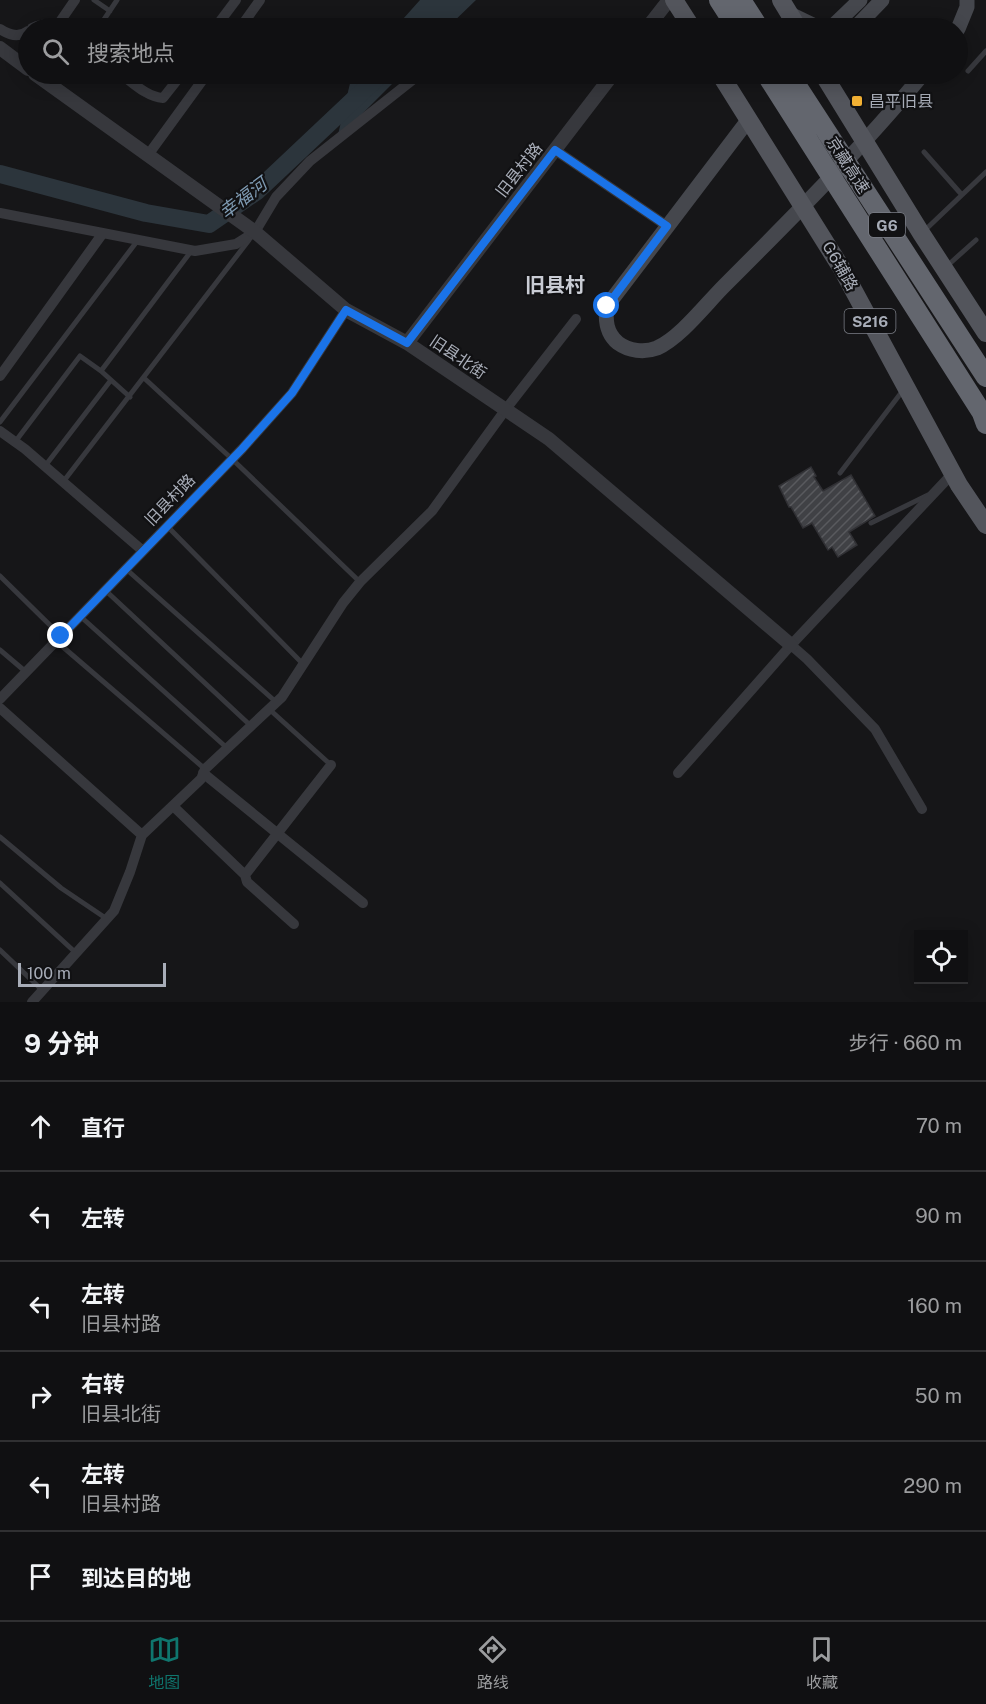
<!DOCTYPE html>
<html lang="zh">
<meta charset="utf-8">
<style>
:root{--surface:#101012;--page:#1e1e20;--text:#f1f3f6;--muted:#9c9d9f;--line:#303032;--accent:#0f766e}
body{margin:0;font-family:"Public Sans","Noto Sans SC",sans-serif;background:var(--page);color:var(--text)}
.controls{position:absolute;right:18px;bottom:18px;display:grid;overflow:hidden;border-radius:0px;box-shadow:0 3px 15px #0003}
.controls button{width:54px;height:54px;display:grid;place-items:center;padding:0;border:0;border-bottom:2px solid var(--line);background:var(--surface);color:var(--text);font:30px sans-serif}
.scale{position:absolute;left:18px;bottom:15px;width:148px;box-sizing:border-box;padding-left:6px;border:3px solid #a8adb8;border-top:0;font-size:16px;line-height:21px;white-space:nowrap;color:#a8adb8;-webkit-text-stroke:4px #111113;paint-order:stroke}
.stop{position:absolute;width:18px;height:18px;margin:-14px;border:4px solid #1a73e8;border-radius:50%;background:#fff}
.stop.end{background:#1a73e8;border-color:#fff;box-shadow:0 2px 6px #0008}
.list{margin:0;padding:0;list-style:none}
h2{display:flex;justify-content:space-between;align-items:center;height:78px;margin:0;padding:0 24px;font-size:26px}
h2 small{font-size:20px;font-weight:400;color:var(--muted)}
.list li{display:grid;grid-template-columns:39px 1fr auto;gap:18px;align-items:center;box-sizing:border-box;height:90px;padding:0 24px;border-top:2px solid var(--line)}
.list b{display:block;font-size:22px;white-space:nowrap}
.list p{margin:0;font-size:20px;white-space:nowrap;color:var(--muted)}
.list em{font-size:20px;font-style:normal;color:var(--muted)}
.icon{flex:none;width:33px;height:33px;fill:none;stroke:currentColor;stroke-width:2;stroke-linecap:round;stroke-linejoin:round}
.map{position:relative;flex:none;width:986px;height:1002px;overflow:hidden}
.search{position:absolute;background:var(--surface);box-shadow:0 3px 15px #0003;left:18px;right:18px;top:18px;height:66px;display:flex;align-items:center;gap:15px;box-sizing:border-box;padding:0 21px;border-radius:33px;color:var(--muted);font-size:22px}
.sheet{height:618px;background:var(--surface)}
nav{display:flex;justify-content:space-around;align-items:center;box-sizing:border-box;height:84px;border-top:2px solid var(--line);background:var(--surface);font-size:16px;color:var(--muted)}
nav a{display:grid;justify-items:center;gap:3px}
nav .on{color:var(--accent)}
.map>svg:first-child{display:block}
.water{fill:#2c353c}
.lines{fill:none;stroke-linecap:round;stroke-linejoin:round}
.river{stroke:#2c353c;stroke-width:18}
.building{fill:url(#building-hatch);stroke:#303034;stroke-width:1.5}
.service{stroke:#37383d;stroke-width:5}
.minor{stroke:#37383d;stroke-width:10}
.tertiary{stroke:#37383d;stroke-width:14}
.secondary{stroke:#45474d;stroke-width:15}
.primary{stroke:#53555c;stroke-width:18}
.motorway{stroke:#63666e;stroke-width:20}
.route{stroke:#1a73e8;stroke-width:8}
.poi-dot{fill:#f2b134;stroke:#111113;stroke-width:2}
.labels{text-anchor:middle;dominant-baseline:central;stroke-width:4.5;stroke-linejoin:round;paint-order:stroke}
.shield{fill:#111113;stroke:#7b7e86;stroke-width:1.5}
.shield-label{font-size:15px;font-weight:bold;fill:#a8adb8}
.poi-label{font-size:16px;fill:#a8adb8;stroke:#111113;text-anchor:start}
.street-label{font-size:16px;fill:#a8adb8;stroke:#111113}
.water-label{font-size:18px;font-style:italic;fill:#7f9bb3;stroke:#111113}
.quarter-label{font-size:20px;font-weight:bold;fill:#c9ccd4;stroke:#111113}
</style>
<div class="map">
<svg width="986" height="1002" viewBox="0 0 986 1002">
<defs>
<pattern id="building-hatch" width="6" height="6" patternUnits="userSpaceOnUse" patternTransform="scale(1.5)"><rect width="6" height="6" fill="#404145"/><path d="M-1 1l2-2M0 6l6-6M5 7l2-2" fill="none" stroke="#595a5e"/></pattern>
</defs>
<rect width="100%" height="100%" fill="#161618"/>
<!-- water -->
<path class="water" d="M420,0H476L447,28H395Z
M355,74H402L337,139L351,79Z"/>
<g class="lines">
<!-- river -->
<path class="river" d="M0,174L146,213L209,224L257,191L381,74"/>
</g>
<!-- building -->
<path class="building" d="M811,467L816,476L814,477L823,491L851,475L875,516L849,532L857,545L838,557L832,547L828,550L812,523L803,528L791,507H789L779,486Z"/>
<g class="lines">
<!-- service -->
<path class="service" d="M94,0L110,11
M101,24L117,0
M968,71L986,51
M924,152L962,195
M923,232L986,172
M947,266L976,240
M101,371L130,397
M144,378L232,459L360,582
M0,422L138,240
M15,442L80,356L101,371L192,250
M45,466L111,380
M840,473L904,389
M63,482L249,240
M871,523L928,495
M167,526L303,664
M126,569L276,702
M0,576L61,636
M105,590L251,726
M80,616L227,748
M56,641L205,769
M0,650L26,672
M269,709L331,765
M0,837L61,888L107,919
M0,883L76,953
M0,950L42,990"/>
<!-- minor -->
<path class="minor" d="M57,26L75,0
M32,28C41,24 51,22 60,28
M215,28L236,0
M240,28L260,0
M0,29C9,35 19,38 28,31
M121,74C133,83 147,97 163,98L182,74
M555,150L667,226
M148,155L207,74
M0,213L195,251L236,244L255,232L276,197L310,161L420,74
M0,376L103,233
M0,431L25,449L143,551
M791,645L807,659L875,729L922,809
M0,699L242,449L292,393L346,310
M0,708L142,835
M203,773L363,903
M678,773L791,645L953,473
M173,806L245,875
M294,924L247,882L245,875L331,765
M32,1002L114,911L130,872L142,835L201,779L205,769L282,697L343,603L360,582L432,511L506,409L576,319"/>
<!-- tertiary -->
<path class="tertiary" d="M647,28L669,0
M0,48L28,69
M35,74L255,232L346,310L407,343L549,439L791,645
M407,343L613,74"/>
<!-- secondary -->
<path class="secondary" d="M790,14L819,28
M826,28L832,27L860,0
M855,28L882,0
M958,29L967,7V0
M749,119L607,306C605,320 606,333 618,343C629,351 644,353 657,348C680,338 706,304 724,286C793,217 861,149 923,74"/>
<!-- primary -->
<path class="primary" d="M674,0L692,28
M781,0L798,28
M720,74L842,269L959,485L986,525
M823,74L921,233L986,333"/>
<!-- motorway -->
<path class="motorway" d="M719,0L737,28
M741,0L759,28
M766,74L982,413L986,424
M789,74L986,377"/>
</g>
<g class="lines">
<!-- route -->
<path class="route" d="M61,636L242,449L292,393L346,310L407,343L555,150L667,226L607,306"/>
</g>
<!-- markers -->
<rect class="poi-dot" x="851" y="95" width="12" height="12" rx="3"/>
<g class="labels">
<!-- shield labels -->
<g class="shield">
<rect x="869" y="213" width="36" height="24" rx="4.5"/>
<rect x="844.5" y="309" width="51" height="24" rx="4.5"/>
</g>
<g class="shield-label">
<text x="887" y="225">G6</text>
<text x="870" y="321">S216</text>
</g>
<!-- poi labels -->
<g class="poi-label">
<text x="869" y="101">昌平旧县</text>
</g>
<!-- street labels -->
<g class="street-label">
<text transform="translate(848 165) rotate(57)">京藏高速</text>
<text transform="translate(519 170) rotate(-52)">旧县村路</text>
<text transform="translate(840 266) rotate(60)">G6辅路</text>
<text transform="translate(458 357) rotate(34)">旧县北街</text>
<text transform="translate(170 500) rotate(-46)">旧县村路</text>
</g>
<!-- water labels -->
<g class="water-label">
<text transform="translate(243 198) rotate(-37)">幸福河</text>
</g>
<!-- quarter labels -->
<g class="quarter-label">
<text x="555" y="285">旧县村</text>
</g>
</g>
</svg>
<div class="controls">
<button><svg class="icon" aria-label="locate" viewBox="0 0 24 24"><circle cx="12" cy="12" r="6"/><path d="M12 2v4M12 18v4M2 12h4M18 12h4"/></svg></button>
</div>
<div class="scale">100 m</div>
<div class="stop" style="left:607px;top:306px"></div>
<div class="stop end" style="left:61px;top:636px"></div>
<div class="search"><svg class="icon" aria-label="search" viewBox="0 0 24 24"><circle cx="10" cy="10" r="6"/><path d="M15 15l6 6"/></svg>搜索地点</div>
</div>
<section class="sheet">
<h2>9 分钟<small>步行 · 660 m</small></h2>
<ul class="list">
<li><svg class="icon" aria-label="ahead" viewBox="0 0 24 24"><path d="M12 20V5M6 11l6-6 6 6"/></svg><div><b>直行</b></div><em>70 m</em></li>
<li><svg class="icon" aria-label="left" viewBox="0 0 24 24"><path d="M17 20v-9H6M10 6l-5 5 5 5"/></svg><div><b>左转</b></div><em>90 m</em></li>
<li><svg class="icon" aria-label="left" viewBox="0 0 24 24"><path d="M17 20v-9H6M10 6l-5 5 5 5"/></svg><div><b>左转</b><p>旧县村路</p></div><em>160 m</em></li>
<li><svg class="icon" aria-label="right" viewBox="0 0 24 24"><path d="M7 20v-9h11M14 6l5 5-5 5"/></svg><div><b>右转</b><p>旧县北街</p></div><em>50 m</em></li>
<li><svg class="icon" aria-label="left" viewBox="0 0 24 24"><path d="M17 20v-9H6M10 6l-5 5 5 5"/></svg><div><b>左转</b><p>旧县村路</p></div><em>290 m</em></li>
<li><svg class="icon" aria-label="arrive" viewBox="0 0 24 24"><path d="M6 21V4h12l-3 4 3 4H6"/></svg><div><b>到达目的地</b></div></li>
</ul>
</section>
<nav>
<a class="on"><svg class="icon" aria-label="map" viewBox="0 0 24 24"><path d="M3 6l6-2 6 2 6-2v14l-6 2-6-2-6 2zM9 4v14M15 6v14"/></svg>地图</a>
<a><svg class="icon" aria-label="directions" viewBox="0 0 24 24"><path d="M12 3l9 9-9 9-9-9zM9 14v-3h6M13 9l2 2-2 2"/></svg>路线</a>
<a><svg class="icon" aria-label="saved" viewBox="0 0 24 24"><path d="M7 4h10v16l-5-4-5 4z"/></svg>收藏</a>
</nav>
